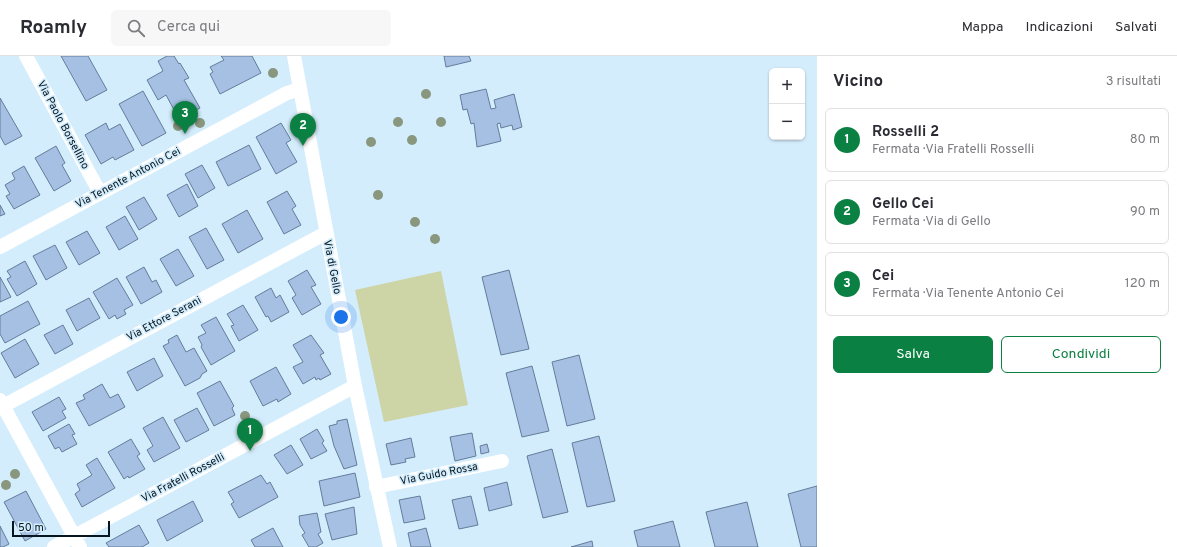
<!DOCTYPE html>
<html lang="it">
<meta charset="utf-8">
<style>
:root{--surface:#fff;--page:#f7f7f7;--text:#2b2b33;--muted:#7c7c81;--line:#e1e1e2;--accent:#0b8043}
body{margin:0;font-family:Overpass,sans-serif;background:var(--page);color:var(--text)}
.controls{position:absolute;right:12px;top:12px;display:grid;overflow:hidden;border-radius:6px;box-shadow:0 1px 3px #0004}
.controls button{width:36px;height:36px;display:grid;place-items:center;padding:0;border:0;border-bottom:1px solid var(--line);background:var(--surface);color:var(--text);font:20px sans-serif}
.scale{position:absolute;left:12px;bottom:10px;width:98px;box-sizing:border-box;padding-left:4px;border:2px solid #06151e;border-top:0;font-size:11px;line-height:14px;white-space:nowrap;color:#06151e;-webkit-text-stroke:3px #d4edfc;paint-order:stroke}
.you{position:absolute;left:341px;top:261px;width:14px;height:14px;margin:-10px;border:3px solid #fff;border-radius:50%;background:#1a73e8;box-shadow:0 0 0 6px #1a73e833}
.badge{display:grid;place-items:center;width:26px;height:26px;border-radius:50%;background:var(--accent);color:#fff;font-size:13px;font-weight:700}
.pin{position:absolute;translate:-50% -33px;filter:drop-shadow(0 1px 2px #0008)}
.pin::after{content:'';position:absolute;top:21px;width:14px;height:12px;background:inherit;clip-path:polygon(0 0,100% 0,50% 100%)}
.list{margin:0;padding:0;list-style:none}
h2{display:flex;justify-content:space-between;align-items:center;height:52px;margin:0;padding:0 16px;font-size:17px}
h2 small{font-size:13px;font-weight:400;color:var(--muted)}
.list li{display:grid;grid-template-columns:26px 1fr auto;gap:12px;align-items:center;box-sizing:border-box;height:64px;margin:0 8px 8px;padding:0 8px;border:1px solid var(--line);border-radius:6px}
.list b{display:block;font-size:15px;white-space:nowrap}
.list p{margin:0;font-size:13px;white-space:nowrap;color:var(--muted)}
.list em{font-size:13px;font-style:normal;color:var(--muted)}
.actions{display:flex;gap:8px;padding:12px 16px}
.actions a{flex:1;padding:9px 0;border:1px solid var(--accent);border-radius:6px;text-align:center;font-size:14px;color:var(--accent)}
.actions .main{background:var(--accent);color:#fff}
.icon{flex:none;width:22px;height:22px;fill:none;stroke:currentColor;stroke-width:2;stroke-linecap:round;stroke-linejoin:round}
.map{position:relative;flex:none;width:817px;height:491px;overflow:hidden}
header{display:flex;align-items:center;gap:24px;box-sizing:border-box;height:56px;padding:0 20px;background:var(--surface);border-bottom:1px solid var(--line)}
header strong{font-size:19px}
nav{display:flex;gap:22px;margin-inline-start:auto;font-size:14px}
.search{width:280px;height:36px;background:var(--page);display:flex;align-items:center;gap:10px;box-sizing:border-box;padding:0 14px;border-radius:6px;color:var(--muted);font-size:15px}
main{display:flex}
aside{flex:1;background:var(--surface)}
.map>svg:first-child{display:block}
.green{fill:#cdd4a6}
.building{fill:#a5c0e2;stroke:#637c9b}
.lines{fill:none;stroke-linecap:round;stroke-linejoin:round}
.minor{stroke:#fff;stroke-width:14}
.tree{fill:#89977e}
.labels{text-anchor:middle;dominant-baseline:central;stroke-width:3.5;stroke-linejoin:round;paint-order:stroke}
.street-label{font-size:11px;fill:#06151e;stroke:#d4edfc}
</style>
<header>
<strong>Roamly</strong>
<div class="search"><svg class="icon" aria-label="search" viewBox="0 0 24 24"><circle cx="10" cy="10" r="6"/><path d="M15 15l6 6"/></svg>Cerca qui</div>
<nav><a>Mappa</a><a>Indicazioni</a><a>Salvati</a></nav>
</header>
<main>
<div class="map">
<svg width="817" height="491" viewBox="0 0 817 491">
<rect width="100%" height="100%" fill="#d4edfc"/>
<!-- green -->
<path class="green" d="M441,215L468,349L384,366L355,234Z"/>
<!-- building -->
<path class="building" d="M61,0H88L107,34L86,45Z
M167,0H174L179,8L180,7L189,22L184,24L200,52L179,63L166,39L158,44L147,24L163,15L158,5Z
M221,0H252L261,17L220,38L210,18L213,16L210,11L224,4Z
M444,0H469L471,5L446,11Z
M486,33L491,53L496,52L494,44L514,38L522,71L513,74L512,69L501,72L500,67L497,68L501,85L477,91L474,67L471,68L467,53L463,54L460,39Z
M143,35L166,77L142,90L119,48Z
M0,42L22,80L5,89L0,80Z
M106,67L109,74L120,68L134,94L115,104L113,101L101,108L85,79Z
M281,67L291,84L286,87L297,106L276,118L256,81Z
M249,89L261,113L228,130L216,106Z
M56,90L65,107L62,109L71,125L54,135L35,102Z
M202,109L215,132L198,142L185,118Z
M24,110L40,139L14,153L6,140L10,138L5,129L15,123L12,117Z
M187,128L198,150L179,161L167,139Z
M287,135L296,150L292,153L301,169L284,178L267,146Z
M144,141L157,163L139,174L126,151Z
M0,149L5,158L0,160Z
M247,154L263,183L238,197L222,168Z
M125,160L138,183L119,194L106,171Z
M206,172L224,204L207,213L189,181Z
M87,175L100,197L79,209L66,186Z
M55,189L67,212L46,224L33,200Z
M178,193L194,220L176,230L160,203Z
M25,205L37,228L17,240L7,223L11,221L7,215Z
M144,211L152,226L156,224L162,236L141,248L126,221Z
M307,214L316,229L311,231L321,248L302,259L292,242L296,239L288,225Z
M509,214L529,293L501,299L482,221Z
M0,221L11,241L0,246Z
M117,222L133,249L124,254L126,258L117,263L115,259L109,263L93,236Z
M271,232L276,242L280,239L289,256L271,266L268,260L266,261L255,241Z
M89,242L100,262L77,275L66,254Z
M28,245L40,268L5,287L0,278V260Z
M243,249L258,274L239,285L231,270L234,269L227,258Z
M216,261L235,295L211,309L201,291L202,289L198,281L206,277L201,269Z
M63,269L73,288L55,298L44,279Z
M177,279L186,296L194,292L207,315L202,318L200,322L185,330L163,290L169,287L168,284Z
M311,279L324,297L320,299L331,318L320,324L319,322L316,324L315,321L303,328L293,311L303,306L293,289Z
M25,283L39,308L15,322L1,297Z
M579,299L595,363L567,370L552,306Z
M154,302L163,320L137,335L127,316Z
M532,310L549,375L522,381L506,317Z
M276,311L291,338L278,346L277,343L263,350L250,325Z
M220,325L234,350L232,352L235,359L214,370L197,337Z
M102,328L110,342L118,338L125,351L89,370L76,347L85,343L83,339Z
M59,341L66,353L62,355L66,362L43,375L32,356Z
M197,352L209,374L186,386L174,364Z
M163,361L180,392L154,406L147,394L153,390L143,372Z
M347,363L357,409L344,413L334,390L329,370L337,368V365Z
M69,368L75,378L72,379L77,388L62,396L59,391L55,393L48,380Z
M317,373L324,385L322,387L327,395L311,403L300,383Z
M472,377L476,400L455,405L450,381Z
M599,380L615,445L587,451L572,387Z
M411,382L415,401L405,403L406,406L391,409L386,388Z
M131,383L140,398L137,400L145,413L129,422L128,420L124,423L108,396Z
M487,388L489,396L481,398L480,390Z
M291,389L303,409L287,418L274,399Z
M552,393L568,456L543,462L527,400Z
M97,402L115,432L82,451L75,438L80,434L77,428L92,419L86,409Z
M355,417L360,441L324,450L319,425Z
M261,419L267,428L270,426L278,441L239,462L231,448L234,446L228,436Z
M507,426L512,449L489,455L484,432Z
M817,430V491H801L788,438Z
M26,435L46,473L25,485L4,446Z
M420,440L425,463L404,467L399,444Z
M471,440L478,469L459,473L452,444Z
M193,445L203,465L167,485L157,464Z
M747,446L758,491H715L706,456Z
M354,451L357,478L332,484L325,458Z
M317,457L321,476L318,478L323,487L316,491H309L302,479L305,477L300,469L299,460Z
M673,465L680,491H638L634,475Z
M139,469L149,487L142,491H109L106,487Z
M0,470L9,488L3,491H0Z
M273,472L283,491H255L251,484Z
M426,472L431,491H411L408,477Z
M592,485L593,491H571Z"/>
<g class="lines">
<!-- minor -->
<path class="minor" d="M26,0L100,137
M294,0L355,330L390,491
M0,191L287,37L300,33
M0,344L80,491
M3,350L326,177
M376,431L502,405
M54,491L355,330"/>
</g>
<!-- trees -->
<g class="tree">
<circle cx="273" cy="17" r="5"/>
<circle cx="426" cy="38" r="5"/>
<circle cx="398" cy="66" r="5"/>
<circle cx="441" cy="66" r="5"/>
<circle cx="200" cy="67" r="5"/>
<circle cx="178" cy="70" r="5"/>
<circle cx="412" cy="84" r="5"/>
<circle cx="371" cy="86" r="5"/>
<circle cx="378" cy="139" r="5"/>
<circle cx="415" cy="166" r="5"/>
<circle cx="435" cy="183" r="5"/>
<circle cx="245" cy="360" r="5"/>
<circle cx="15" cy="418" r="5"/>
<circle cx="6" cy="429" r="5"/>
</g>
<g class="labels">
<!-- street labels -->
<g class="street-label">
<text transform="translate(63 69) rotate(62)">Via Paolo Borsellino</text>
<text transform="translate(128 122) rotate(-28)">Via Tenente Antonio Cei</text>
<text transform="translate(332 211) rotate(79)">Via di Gello</text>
<text transform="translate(164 263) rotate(-28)">Via Ettore Serani</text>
<text transform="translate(439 418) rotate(-11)">Via Guido Rossa</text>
<text transform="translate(183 422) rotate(-28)">Via Fratelli Rosselli</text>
</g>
</g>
</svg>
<div class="controls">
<button>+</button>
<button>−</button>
</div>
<div class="scale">50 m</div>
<div class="you"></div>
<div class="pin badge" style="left:250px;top:395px">1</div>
<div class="pin badge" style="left:303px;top:90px">2</div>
<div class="pin badge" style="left:185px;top:78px">3</div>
</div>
<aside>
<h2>Vicino<small>3 risultati</small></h2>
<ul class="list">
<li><span class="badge">1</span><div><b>Rosselli 2</b><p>Fermata · Via Fratelli Rosselli</p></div><em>80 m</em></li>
<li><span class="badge">2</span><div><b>Gello Cei</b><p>Fermata · Via di Gello</p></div><em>90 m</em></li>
<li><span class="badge">3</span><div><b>Cei</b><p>Fermata · Via Tenente Antonio Cei</p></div><em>120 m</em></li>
</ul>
<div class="actions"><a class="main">Salva</a><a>Condividi</a></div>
</aside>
</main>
